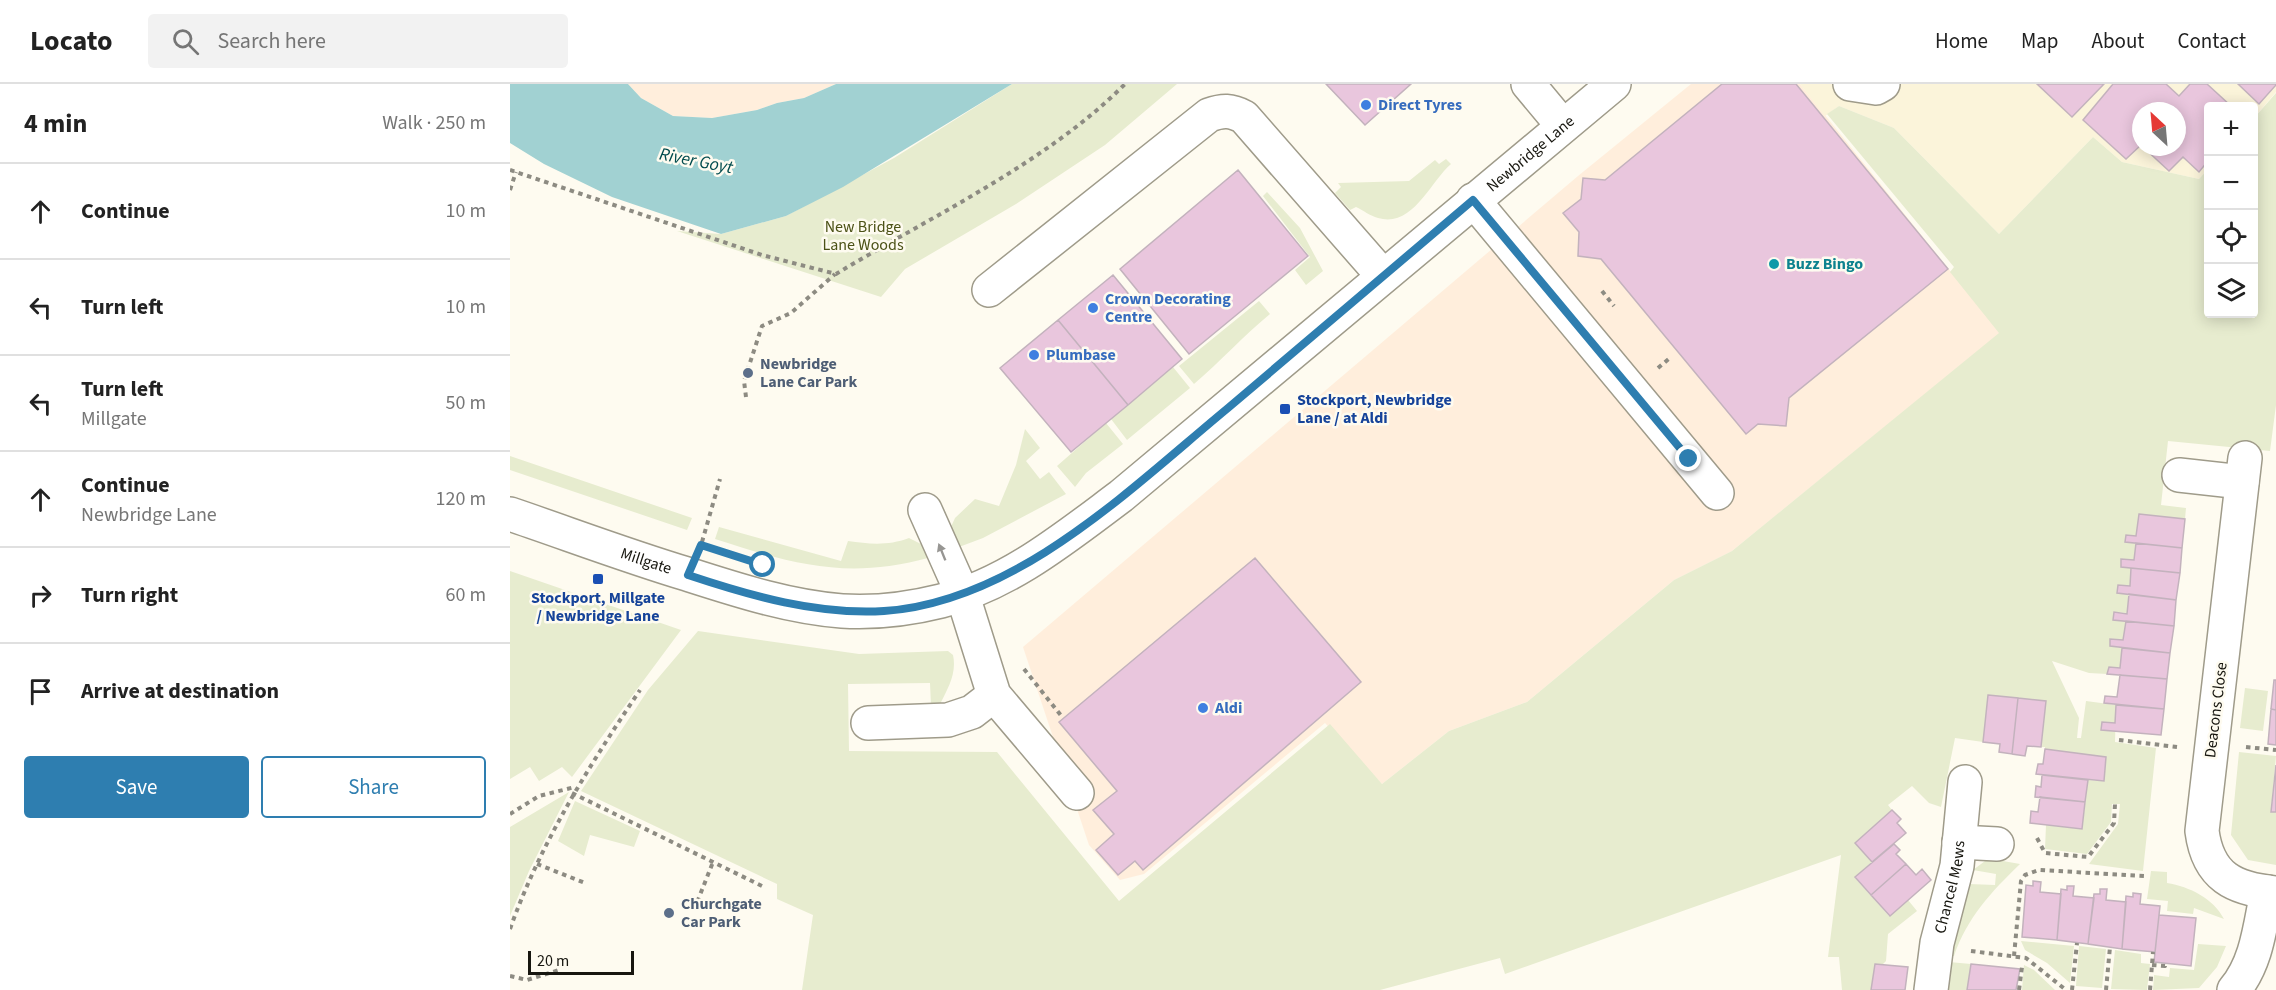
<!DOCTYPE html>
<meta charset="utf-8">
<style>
:root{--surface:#fff;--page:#f2f2f2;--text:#222;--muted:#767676;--line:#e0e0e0;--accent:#2e7eb0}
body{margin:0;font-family:"Source Sans 3",sans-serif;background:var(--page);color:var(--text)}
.controls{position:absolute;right:18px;top:18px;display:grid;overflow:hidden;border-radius:6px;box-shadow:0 3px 15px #0003}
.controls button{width:54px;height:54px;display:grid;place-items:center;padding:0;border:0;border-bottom:2px solid var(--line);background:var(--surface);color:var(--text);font:30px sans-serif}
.compass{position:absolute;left:1622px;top:18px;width:54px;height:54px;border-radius:50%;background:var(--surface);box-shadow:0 3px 15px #0003;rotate:334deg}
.scale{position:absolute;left:18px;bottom:15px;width:106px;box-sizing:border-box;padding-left:6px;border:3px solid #17160f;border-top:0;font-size:16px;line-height:21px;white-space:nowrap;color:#17160f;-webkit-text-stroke:4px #fefbf0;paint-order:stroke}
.stop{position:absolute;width:18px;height:18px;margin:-14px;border:4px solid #2e7eb0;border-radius:50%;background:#fff}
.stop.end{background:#2e7eb0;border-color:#fff;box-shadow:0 2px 6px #0008}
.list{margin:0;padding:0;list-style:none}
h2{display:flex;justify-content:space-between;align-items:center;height:78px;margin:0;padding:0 24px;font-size:26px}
h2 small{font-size:20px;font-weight:400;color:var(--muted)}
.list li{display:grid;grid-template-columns:39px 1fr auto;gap:18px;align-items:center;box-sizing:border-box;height:96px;padding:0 24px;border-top:2px solid var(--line)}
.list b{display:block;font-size:22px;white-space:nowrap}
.list p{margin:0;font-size:20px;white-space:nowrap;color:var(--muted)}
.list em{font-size:20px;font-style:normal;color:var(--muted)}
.actions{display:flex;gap:12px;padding:18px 24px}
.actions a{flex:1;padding:14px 0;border:2px solid var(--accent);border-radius:6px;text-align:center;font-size:21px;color:var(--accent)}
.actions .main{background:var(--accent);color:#fff}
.icon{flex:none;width:33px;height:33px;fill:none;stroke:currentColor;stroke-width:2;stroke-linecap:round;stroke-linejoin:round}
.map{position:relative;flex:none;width:1766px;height:906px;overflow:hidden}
header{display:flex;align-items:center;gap:36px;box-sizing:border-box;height:84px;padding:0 30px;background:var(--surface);border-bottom:2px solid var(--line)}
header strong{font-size:28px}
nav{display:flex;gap:33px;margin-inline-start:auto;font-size:21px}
.search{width:420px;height:54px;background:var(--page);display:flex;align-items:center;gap:15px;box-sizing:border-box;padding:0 21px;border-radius:6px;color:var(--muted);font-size:22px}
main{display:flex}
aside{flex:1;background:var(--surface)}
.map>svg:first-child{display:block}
.commercial{fill:#ffeedc}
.built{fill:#fbf4da;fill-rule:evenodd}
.green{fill:#e7eccf}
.water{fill:#a1d1d2}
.building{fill:#e9c6dd;stroke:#c3b2bd;stroke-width:1.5}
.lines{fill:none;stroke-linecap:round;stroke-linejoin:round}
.minor-casing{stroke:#9f9b8a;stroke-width:36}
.path{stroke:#8d8b82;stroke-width:4;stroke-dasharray:4.5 4.5;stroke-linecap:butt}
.minor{stroke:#fff;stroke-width:33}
.oneway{fill:#979693}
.route{stroke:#2e7eb0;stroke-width:8}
.shop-dot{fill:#3f7fe0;stroke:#fefbf0;stroke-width:2}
.culture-dot{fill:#0f9aa8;stroke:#fefbf0;stroke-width:2}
.service-dot{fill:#5c6f8a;stroke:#fefbf0;stroke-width:2}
.transit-dot{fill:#1a4fb4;stroke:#fefbf0;stroke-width:2}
.labels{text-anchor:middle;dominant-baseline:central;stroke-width:5;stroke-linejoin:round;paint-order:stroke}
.shop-label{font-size:16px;font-weight:bold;fill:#366cbe;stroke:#fefbf0;text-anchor:start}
.street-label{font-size:16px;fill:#17160f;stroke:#fefbf0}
.park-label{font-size:16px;fill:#4c5217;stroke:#fefbf0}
.culture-label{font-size:16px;font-weight:bold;fill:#0d838f;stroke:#fefbf0;text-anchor:start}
.service-label{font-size:16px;font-weight:bold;fill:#4e5e75;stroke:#fefbf0;text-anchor:start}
.transit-label{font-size:16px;font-weight:bold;fill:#164399;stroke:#fefbf0;text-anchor:start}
.water-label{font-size:18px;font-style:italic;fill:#004b4d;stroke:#fefbf0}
</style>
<header>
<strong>Locato</strong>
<div class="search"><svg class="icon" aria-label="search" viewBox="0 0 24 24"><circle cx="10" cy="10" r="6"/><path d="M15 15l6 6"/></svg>Search here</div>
<nav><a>Home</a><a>Map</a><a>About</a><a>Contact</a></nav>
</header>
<main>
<aside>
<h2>4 min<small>Walk · 250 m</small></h2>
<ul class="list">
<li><svg class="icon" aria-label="ahead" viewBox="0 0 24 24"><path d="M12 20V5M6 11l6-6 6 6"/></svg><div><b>Continue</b></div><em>10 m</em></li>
<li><svg class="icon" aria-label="left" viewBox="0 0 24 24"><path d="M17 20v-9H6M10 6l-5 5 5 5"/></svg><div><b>Turn left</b></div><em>10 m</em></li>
<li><svg class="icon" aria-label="left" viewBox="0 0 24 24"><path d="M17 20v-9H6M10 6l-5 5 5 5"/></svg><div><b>Turn left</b><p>Millgate</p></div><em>50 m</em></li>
<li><svg class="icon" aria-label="ahead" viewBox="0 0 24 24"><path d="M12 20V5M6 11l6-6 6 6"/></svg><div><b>Continue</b><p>Newbridge Lane</p></div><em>120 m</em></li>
<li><svg class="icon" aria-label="right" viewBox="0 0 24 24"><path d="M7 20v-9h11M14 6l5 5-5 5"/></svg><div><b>Turn right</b></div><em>60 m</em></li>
<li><svg class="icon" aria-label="arrive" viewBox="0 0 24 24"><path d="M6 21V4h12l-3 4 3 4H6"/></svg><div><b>Arrive at destination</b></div></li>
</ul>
<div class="actions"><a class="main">Save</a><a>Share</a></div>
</aside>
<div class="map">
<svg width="1766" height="906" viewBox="0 0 1766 906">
<rect width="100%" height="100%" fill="#fefbf0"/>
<!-- commercial -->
<path class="commercial" d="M118,0H326L294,14L267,19L247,26L202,34L163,32L131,14Z
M1181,0H1290L1490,249L1222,467L1164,496L1017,618L939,647L872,700L815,639L634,790L610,796L579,761L513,563L1068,92Z"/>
<!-- built -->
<path class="built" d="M1290,0H1766V8L1744,34V22H1698V85L1689,95L1612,78L1583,53L1489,150L1384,44L1329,22L1315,32ZM1631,27H1667V63H1631Z"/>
<!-- green -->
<path class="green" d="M502,0H667L595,61L506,120L395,185L371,213L167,147L211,150L276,132L384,74Z
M1766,9V321L1760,367L1658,357L1651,421L1676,424L1675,435L1629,430L1626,452L1616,451V458L1626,459L1624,476L1611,475L1612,483L1621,484L1620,502L1607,509L1619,510L1617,529L1604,528L1616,537L1613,556L1601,555L1600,562L1612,564L1610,584L1599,583L1597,590L1579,589L1542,577L1569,634L1567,654H1571L1576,617L1606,621L1605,658L1646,664L1633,787L1579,780L1608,740L1610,720H1602L1601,738L1577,770L1535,765L1536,741L1572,745L1578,696L1594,697L1596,674L1535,665V663H1531L1536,617L1478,611L1473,658L1445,654L1431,723L1419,719L1402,702L1378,721L1382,726L1345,759L1362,778L1345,794L1379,832L1398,816L1407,827L1378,850L1376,877L1373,880H1365L1361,906H1332L1329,873H1318L1331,771L995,890L990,874L870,906H292L303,831L267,815V800L71,707L138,606L188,547L349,570L438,567L443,571C447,589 438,604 430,620L421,622L420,599L338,600L339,667L487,668L609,817L820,640L872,700L939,647L1017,618L1164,496L1222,467L1489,249L1440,188L1444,183L1317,30L1329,22L1384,44L1489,150L1583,53L1612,78L1689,95L1698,85V230H1744V34Z
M936,75L941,80C920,98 903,144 868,134C860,132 853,126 846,123L840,126L825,109L831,103L828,99L899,97L925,76L929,80Z
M757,108L790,144L813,187L796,201L785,186L800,173L753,112Z
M749,217L760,230C733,252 711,277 684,300L669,282Z
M663,283L680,304L617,356L601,335Z
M596,339L613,360L576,389L565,403L547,382Z
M515,345L530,364L516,377L530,395L539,388L556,410L473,454L449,463L440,445L445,434L465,415L489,422L506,381Z
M0,372L182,434L177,446L0,386Z
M209,443L331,477L338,457C359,460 378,462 399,454L411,460L418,474C336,496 283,480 205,455Z
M0,487L171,546L62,693L52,683L29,697L20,683L0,695Z
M1735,604L1758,607L1753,647L1730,644Z
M1729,668L1766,672L1761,727L1766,728V781L1738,776L1721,751Z
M59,708L19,787L0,832V743Z
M65,717L130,747L124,763L80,751L74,772L48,757Z
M1475,777H1493L1510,780C1481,808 1457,834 1444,872H1438L1459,800L1485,801L1486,790L1463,786Z
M1641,787L1657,788V799C1680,803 1703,814 1714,835L1684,824L1683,830L1657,827L1658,817L1637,815Z
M1511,857L1564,862L1560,899L1537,879L1515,866Z
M1688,860L1716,862L1707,883L1689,904L1643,906L1644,891L1659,893L1660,884L1684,886Z
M1569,862L1596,865L1592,904L1566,902Z
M1605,866L1631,870V879L1640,880L1637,906L1601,905Z
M1439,878L1461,880L1457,906H1436Z
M1514,881L1524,886L1545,906H1512Z"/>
<!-- water -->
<path class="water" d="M0,0H118L131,14L163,32L202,34L247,26L267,19L294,14L326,0H502L333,103L276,132L211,150L102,113L34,80L0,59Z"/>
<!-- building -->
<path class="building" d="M816,0H901L855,41Z
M1212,0H1286L1438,185L1279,314L1276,342L1248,340L1236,350L1091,175L1068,172L1069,148L1053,129L1071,115L1073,94L1095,96Z
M1527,0H1594L1562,33Z
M1603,0H1656L1669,12L1680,0H1697L1721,22H1698V77L1689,88L1673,73L1659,87L1633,63H1667V27H1631V61L1616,75L1573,36Z
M1728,0H1766V1L1749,20Z
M728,86L798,172L679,270L610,185Z
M603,191L672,275L618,321L548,236Z
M548,236L618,321L561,368L490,284Z
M1629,430L1675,435L1672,464L1615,458L1616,451L1626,452Z
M1626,459L1672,464L1670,489L1611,483V475L1624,476Z
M745,474L851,598L633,786L625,777L608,791L586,766L604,750L583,726L607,707L549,638Z
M1621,484L1670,489L1666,516L1607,509L1608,501L1620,502Z
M1619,510L1666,516L1664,542L1603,536L1604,528L1617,530Z
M1616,537L1664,542L1660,569L1600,562V555L1613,556Z
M1612,564L1660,569L1657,595L1597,590L1599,583L1610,584Z
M1610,591L1657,595L1654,625L1594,619L1595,612L1607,613Z
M1764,596H1766V626L1761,625Z
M1478,611L1508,614L1502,670L1489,668L1490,660L1473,658Z
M1508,614L1536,617L1531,663L1517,662L1515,672L1502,670Z
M1606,621L1654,625L1651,651L1591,646L1592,638L1605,639Z
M1761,625L1766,626V661L1758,660Z
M1535,665L1596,673L1594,697L1526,690L1528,680H1533Z
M1766,681V728H1761Z
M1532,691L1578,696L1575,718L1525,713L1526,702L1531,703Z
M1530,713L1575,718L1572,745L1520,739L1521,727L1528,728Z
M1382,726L1391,735L1387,739L1396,749L1362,778L1345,759Z
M1384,760L1390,766L1386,770L1396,780L1361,811L1345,793Z
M1396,780L1406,791L1412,785L1421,796L1380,832L1361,811Z
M1523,797L1531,798L1530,808L1551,810L1547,856L1512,853L1516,801L1523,802Z
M1557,802H1564L1563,812L1584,814L1578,860L1547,856L1551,805L1557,806Z
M1590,805H1597L1596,816L1616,818L1612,865L1578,860L1584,810H1590Z
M1623,809L1631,810L1630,820L1650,822L1645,868L1612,865L1616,812L1623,813Z
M1649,831L1686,834L1681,882L1644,878Z
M1365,880L1398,883L1395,906H1361Z
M1461,880L1510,885L1506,906H1457Z"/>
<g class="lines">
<!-- minor casing -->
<g class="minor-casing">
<g id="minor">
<path d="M1018,0L1053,42"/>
<path d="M1340,0L1366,4L1373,0"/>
<path d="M963,116L1207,409"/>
<path d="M479,206L699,31C713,26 721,26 734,33L873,192"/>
<path d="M1735,374L1692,747C1698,793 1724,805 1766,809"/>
<path d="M1669,391L1732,398"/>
<path d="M415,426L452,509L484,611L567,709"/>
<path id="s1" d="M0,430C59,450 117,472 177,490C227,506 279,523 332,527C365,529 399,525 431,517C499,500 556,453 611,412L1104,0"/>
<path d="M358,639L438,636L462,628L484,611"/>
<path d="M1449,758L1487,760"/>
<path id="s2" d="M1421,906L1427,859L1447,782L1455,698"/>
<path d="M1724,906C1747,879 1750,842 1757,808"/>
</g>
</g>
<!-- path -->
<path class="path" d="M0,86L252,171L326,190C420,133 538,78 615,0
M0,106L6,88
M1092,207L1104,222
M1148,284L1161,273
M236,313L234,297L252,242L281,229L325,190
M192,458L210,395
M514,585L553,634
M1609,656L1667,663
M1736,663L1766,666
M62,709L256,804
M0,730L29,712L65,703
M1527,754L1535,769L1578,773L1604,739L1605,720
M27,780L75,799
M184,826L203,778
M0,845C31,758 79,682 130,606
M1461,867L1516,874L1556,906
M1504,872L1511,797L1515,791L1529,786L1635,792
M1642,881L1655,882L1656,879
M0,892L17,896L49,886
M1509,906L1512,883
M1562,906L1567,859
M1596,906L1600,863
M1640,906L1643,868"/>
<!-- minor -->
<use href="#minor" class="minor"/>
</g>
<!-- one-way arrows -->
<defs><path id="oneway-solid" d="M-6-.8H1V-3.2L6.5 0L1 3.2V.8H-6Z" transform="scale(1.5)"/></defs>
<use class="oneway" href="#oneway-solid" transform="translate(432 468) rotate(-112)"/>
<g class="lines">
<!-- route -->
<path class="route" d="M253,481L191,461L178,491C241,512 307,531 374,527C507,518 621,404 718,324C800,255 881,185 963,116L1179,375"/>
</g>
<!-- markers -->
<g class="shop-dot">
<circle cx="856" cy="21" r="6"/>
<circle cx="583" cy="224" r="6"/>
<circle cx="524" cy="271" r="6"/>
<circle cx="693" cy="624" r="6"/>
</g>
<circle class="culture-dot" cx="1264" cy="180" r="6"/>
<g class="service-dot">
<circle cx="238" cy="289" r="6"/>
<circle cx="159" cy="829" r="6"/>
</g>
<g class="transit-dot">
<rect x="769" y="319" width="12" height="12" rx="3"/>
<rect x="82" y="489" width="12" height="12" rx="3"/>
</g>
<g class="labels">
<!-- shop labels -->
<g class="shop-label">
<text x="868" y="21">Direct Tyres</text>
<text x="595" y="215">Crown Decorating<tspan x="595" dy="18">Centre</tspan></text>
<text x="536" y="271">Plumbase</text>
<text x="705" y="624">Aldi</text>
</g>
<!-- street labels -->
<g class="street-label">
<text stroke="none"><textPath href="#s1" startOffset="1190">Newbridge Lane</textPath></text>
<text stroke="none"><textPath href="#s1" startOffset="144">Millgate</textPath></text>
<text transform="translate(1706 626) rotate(-83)">Deacons Close</text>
<text stroke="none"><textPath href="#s2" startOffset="105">Chancel Mews</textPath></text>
</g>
<!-- park labels -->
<g class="park-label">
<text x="353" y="143">New Bridge<tspan x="353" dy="18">Lane Woods</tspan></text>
</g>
<!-- culture labels -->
<g class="culture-label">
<text x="1276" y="180">Buzz Bingo</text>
</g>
<!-- service labels -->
<g class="service-label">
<text x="250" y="280">Newbridge<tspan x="250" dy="18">Lane Car Park</tspan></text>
<text x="171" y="820">Churchgate<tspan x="171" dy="18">Car Park</tspan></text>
</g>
<!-- transit labels -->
<g class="transit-label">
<text x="787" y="316">Stockport, Newbridge<tspan x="787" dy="18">Lane / at Aldi</tspan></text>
<text x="88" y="514" text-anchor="middle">Stockport, Millgate<tspan x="88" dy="18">/ Newbridge Lane</tspan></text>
</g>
<!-- water labels -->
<g class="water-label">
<text transform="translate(186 77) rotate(11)">River Goyt</text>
</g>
</g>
</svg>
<div class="controls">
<button>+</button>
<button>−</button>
<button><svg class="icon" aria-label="locate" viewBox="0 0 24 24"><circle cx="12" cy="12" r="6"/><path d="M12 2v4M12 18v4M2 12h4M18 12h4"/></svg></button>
<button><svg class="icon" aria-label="layers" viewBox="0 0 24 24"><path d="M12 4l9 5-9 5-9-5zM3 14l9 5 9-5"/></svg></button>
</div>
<svg class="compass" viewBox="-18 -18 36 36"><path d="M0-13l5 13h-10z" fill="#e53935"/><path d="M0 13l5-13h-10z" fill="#767676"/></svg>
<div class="scale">20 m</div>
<div class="stop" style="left:253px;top:481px"></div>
<div class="stop end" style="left:1179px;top:375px"></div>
</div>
</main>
